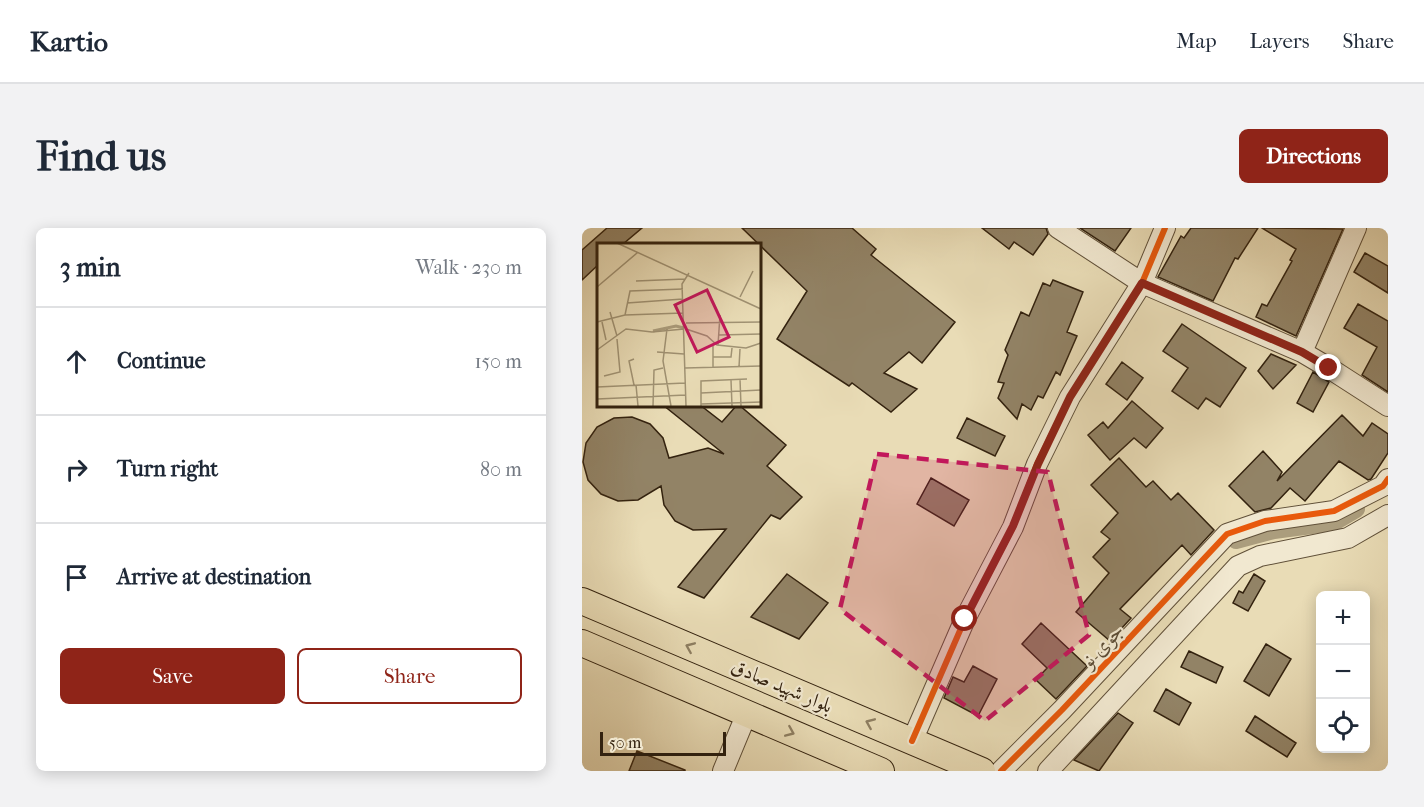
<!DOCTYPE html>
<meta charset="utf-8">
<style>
:root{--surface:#fff;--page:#f2f2f3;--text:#1f2937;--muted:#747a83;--line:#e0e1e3;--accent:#8f2418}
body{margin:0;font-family:"IM FELL French Canon",Amiri,serif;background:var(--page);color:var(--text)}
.controls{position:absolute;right:18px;bottom:18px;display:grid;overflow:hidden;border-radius:9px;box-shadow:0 3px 15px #0003}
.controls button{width:54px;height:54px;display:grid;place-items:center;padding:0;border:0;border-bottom:2px solid var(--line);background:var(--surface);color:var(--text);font:30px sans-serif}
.scale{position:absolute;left:18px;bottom:15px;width:126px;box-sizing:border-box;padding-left:6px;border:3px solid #33220f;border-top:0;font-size:16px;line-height:21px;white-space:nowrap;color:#33220f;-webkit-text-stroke:4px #f1e8d0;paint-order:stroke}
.stop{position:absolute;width:18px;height:18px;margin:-14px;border:4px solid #8f2418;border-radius:50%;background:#fff}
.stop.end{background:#8f2418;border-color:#fff;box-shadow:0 2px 6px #0008}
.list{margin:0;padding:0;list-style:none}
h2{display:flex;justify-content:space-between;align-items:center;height:78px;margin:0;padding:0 24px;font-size:26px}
h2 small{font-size:20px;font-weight:400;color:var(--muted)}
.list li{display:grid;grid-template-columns:39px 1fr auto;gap:18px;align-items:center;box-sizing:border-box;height:108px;padding:0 24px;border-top:2px solid var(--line)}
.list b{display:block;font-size:22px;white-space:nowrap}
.list em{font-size:20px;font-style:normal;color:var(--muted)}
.actions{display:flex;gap:12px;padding:18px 24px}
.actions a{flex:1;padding:14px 0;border:2px solid var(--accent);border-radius:9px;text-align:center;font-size:21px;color:var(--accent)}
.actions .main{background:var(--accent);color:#fff}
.icon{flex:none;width:33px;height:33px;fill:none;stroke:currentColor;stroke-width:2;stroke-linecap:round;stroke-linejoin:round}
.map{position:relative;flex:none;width:806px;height:543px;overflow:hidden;border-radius:9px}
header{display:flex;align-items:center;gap:36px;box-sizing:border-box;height:84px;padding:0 30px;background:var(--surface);border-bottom:2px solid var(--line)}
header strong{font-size:28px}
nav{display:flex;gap:33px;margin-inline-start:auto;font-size:21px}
.intro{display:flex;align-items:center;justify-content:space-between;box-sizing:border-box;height:144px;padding:0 36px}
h1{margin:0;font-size:42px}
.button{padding:15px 27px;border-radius:9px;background:var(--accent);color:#fff;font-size:21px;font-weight:700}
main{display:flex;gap:36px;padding:0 36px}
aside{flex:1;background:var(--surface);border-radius:9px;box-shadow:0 3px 15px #0003}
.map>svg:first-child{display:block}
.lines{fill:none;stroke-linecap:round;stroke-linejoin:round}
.canal{stroke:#ab9d7d;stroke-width:18}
.building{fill:#928366;stroke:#33220f;stroke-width:1.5}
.minor-casing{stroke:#605039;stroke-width:22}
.major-casing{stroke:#33220f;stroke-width:28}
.minor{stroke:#f1e8d0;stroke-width:20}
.major{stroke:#e9dcb6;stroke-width:26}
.cycleway-casing{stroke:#f1e8d0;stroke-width:10}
.cycleway{stroke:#e8590c;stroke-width:6}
.oneway{stroke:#8e7f62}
.route{stroke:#8f2418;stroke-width:8}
.marked{fill:#c2185b;fill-opacity:0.2;stroke:#c2185b;stroke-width:4.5;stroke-dasharray:12 8;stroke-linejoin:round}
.labels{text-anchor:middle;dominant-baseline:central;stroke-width:4.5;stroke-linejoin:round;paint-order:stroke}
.street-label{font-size:20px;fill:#33220f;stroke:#f1e8d0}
.water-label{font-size:21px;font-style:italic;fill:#5d4d36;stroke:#f1e8d0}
.inset-river{fill:none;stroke:#ab9d7d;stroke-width:3}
.inset-road{fill:none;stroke:#a09273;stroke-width:1.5}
.view{fill:#c2185b;fill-opacity:0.15;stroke:#c2185b;stroke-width:3}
.inset-edge{fill:none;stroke:#33220f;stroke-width:3}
</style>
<header>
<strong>Kartio</strong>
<nav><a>Map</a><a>Layers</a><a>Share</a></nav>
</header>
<div class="intro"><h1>Find us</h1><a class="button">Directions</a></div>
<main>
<aside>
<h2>3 min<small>Walk · 230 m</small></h2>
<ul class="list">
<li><svg class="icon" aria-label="ahead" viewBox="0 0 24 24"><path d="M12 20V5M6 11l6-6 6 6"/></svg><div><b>Continue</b></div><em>150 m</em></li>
<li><svg class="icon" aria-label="right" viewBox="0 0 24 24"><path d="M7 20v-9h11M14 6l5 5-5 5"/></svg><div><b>Turn right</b></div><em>80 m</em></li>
<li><svg class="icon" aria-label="arrive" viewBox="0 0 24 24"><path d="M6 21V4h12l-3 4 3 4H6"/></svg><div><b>Arrive at destination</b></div></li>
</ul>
<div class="actions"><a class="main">Save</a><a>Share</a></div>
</aside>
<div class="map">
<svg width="806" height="543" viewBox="0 0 806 543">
<rect width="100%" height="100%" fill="#e9dcb6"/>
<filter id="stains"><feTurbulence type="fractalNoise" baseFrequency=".00333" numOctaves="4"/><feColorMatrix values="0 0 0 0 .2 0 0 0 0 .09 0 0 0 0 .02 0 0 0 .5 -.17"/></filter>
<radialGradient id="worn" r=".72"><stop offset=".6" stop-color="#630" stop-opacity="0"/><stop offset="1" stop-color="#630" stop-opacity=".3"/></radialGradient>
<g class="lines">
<!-- canal -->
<path class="canal" d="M654,312L692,302L752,294L774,281"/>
</g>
<!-- building -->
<path class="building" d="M25,0H60L41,16H16V37L0,52V22Z
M160,0H270L294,21L289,27L373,94L340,135L327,124L302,145L335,161L309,184L270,155L267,158L195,111L225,63Z
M400,0H464L466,6L451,27L432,14L427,21Z
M498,0H549L533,23Z
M609,0H676L656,31L653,30L631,73L576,49L599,8L602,10Z
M680,0L761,1L714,108L674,89L680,76L685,78L710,33L708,32L714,21Z
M783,25L806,38V65L772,44Z
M471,52L501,64L485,104L495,108L478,147L474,144L461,170L456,168L449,182L440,176L435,191L416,170L422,155L416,154L426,127L423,122L439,84L447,88L461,55L468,58Z
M776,76L806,93V164L780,147L795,119L762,100Z
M600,96L664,140L638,179L624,170L616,181L590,163L606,140L581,123Z
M689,126L714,137L691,161L676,143Z
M540,134L561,150L545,172L524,156Z
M731,144L747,154L731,184L715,175Z
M550,173L581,200L564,220L552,210L528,232L506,207L521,194L526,200Z
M81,177H118L140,194L155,177H157L204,217L185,238L220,269L198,291L189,287L122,370L96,359L144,301L111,302L93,293L82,277L79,258L56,272L36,273L19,266L6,252L1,234L4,215L15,199L32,190L50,189L68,196L81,210L87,230L126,220L142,226Z
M760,187L781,208L790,195L806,206V225L789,251L786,252L757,233L723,273L708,260L689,280L673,284L647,258L681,223L700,244L695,253Z
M385,190L423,208L413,228L375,210Z
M537,230L564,259L571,253L589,272L596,265L632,302L609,327L600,317L538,381L549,390L528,413L494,384L527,345L511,329L528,311L519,304L536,285L509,257Z
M349,250L387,272L372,298L335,276Z
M205,346L246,375L217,411L169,389Z
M672,346L683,353L666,383L651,375L657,363L661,365Z
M459,395L505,438L474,471L454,452L465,440L440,416Z
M684,416L709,431L687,468L662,453Z
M607,423L641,439L634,455L599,439Z
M391,438L415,451L396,488L362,470L371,449L382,454Z
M584,461L609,475L597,497L572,483Z
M536,485L551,495L517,543L492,532Z
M673,488L714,515L705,529L664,503Z
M55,523L103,542V543H47Z"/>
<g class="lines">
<!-- minor casing -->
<g class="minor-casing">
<path id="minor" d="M476,0L560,55L720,124L747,140L806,178
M720,124L774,0
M330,513L383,391L431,299L455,236L488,169L560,55L583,0
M141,543L165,485
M419,543L480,482L645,306L683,293L752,283L801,258L806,251
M466,543L656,338L678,328L766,310L806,287"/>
</g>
<!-- major casing -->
<g class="major-casing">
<path id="major" d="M0,373L400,543
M0,415L299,543"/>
</g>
<!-- minor -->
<use href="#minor" class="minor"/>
<!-- major -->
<use href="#major" class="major"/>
<!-- cycleway casing -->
<g class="cycleway-casing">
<path id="cycleway" d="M330,513L383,391L431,299L455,236L488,169L560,55L583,0
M419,543L480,482L645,306L683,293L752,283L801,258L806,251"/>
</g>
<!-- cycleway -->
<use href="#cycleway" class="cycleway"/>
</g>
<!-- one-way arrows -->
<defs><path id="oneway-chevron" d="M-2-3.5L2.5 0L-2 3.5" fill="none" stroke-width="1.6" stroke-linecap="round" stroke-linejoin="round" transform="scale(1.5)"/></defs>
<g class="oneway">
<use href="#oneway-chevron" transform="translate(108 419) rotate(-157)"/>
<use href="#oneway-chevron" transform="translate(288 495) rotate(-157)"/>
<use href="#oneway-chevron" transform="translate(208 504) rotate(23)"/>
</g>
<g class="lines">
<!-- route -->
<path class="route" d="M383,391L431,298L456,236L488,169L560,55L720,124L747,140"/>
</g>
<!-- marked area -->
<path class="marked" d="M295,226L466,244L507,407L403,493L258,381Z"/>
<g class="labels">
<!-- street labels -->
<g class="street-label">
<text transform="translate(200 458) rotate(23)">بلوار شهید صادق</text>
</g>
<!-- water labels -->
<g class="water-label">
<text transform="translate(520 417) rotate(-46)">جوی نو</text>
</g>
</g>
<!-- overview -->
<g transform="translate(15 15)">
<rect width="164" height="164" fill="#e9dcb6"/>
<path class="inset-river" d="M56,88L79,83L87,85"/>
<path class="inset-road" d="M20,0L164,66M39,38L88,36M0,44L40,10M143,54L156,28M30,60L86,56M13,69L20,93M28,72L33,48L86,46M0,79L28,72L86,70M5,79L9,97M89,80L164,79M70,86L66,118L74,163M89,86L110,93L120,102L149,105L164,100M122,92L164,91M121,102L123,72M0,107L29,86L55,89L87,86M60,109L87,111M116,114H134L135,105M37,116L32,118L37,142M142,124L143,106M88,125L164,123M116,125V103M7,133L23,129L20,96M143,136L144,163M134,137L135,163M39,142L41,163M0,144L88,140M104,150L164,147M0,156L89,152M104,161L164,159M56,163L57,127L66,125M89,163L85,41L92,30M104,163V138L150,136"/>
<path class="view" d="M110,47L132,94L100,109L78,62Z"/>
<rect width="164" height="164" class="inset-edge"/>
</g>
<rect width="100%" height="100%" filter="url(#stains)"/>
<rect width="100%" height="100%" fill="url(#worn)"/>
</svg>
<div class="controls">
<button>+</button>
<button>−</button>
<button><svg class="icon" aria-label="locate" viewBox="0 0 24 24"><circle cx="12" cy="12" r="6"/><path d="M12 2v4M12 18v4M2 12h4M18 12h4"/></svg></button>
</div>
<div class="scale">50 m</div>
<div class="stop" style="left:383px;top:391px"></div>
<div class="stop end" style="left:747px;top:140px"></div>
</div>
</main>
